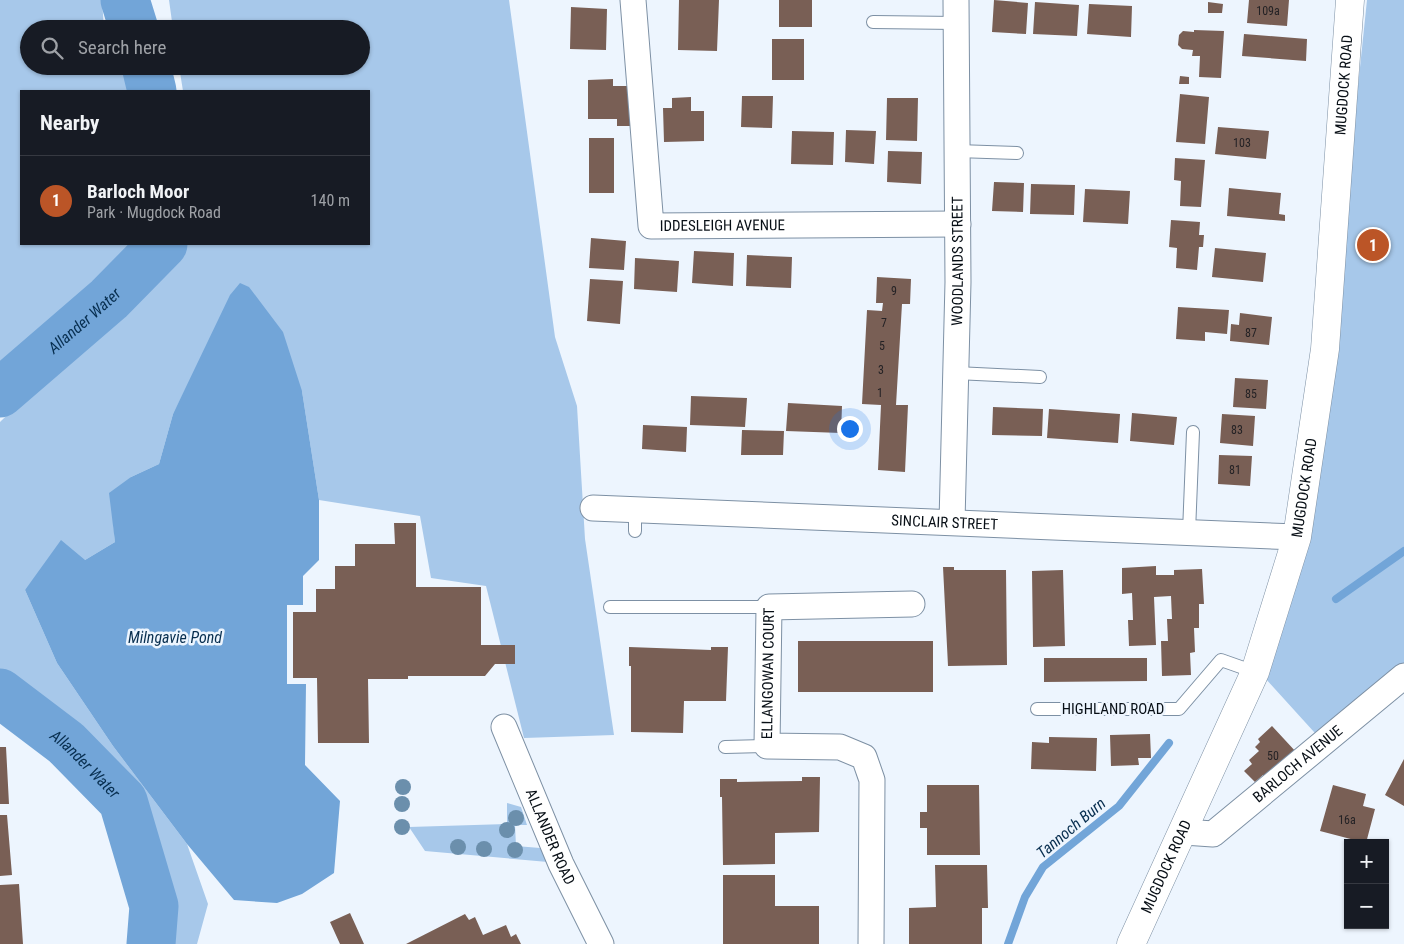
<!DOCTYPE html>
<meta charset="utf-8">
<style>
:root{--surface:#171b24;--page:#242831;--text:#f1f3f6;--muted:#9ea1a6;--line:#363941;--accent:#bb5527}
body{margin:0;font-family:"Roboto Condensed",sans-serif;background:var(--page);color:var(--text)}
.controls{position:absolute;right:15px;bottom:15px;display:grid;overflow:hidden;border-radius:0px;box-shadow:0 1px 4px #0004}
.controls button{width:45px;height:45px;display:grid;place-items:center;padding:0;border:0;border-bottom:1px solid var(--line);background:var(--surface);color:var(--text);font:25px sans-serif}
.you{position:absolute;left:849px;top:428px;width:18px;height:18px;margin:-12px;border:4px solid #fff;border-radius:50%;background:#1a73e8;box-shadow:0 0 0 8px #1a73e833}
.badge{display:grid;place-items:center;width:32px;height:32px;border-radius:50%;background:var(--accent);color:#fff;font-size:16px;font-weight:700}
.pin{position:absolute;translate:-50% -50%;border:2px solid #fff;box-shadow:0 1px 5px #0006}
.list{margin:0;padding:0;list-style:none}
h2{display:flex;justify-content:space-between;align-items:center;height:65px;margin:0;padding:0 20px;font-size:21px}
h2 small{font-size:16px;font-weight:400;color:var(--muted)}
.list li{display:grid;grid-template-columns:32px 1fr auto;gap:15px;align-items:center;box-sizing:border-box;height:90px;padding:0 20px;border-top:1px solid var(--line)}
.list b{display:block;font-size:19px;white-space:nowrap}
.list p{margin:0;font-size:16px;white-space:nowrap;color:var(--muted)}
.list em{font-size:16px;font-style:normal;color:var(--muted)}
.icon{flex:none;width:28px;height:28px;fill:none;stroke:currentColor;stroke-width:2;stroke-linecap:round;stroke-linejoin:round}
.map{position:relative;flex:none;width:1404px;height:944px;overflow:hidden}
.search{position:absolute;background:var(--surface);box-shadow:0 1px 4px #0004;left:20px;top:20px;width:350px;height:55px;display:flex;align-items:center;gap:12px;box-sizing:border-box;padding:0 18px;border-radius:28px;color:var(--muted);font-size:19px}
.panel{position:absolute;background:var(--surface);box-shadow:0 1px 4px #0004;left:20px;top:90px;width:350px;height:155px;border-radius:0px}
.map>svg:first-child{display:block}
.green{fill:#a7c8ea}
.water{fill:#72a5d8}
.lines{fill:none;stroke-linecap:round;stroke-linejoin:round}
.stream{stroke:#72a5d8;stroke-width:8}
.river{stroke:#72a5d8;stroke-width:49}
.building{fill:#795f55}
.lane-casing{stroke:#7d90a4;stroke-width:14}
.street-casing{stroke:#7d90a4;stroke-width:27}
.secondary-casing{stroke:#7d90a4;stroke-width:29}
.lane{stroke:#fff;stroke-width:12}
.street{stroke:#fff;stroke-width:25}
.secondary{stroke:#fff;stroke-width:28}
.tree{fill:#6b8fac}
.labels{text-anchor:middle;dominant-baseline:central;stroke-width:5;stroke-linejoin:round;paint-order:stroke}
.number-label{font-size:12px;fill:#242225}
.street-label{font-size:15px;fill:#070e15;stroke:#edf5fe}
.water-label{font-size:16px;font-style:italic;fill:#072e4f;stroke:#edf5fe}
</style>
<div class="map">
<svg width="1404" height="944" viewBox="0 0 1404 944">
<rect width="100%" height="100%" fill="#edf5fe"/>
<!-- green -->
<path class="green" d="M0,0H102L104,29H29V66H120L142,91H21V244H138L0,381Z
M169,0H509L555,337L577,406L585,539L614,735L524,738L486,586L431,578L420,516L319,500L302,391L199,363L173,414L159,464L131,477L113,520L115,542L85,560L25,590L57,663L113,746L187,844L208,904L197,944H162L155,862L127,799L72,736L5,684L0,674V422L176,250V244H369V91H183L179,66H361V29H173Z
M1367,0H1404V673L1324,743L1265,678L1316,491Z
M507,803L521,807L527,825H515L516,846L540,848L548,862L425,851L409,827L507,824Z"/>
<!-- water -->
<path class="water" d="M240,283L249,287L283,332L302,391L319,500V560L303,576V605H287V684H306L305,765L340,801L334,873L302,894L277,903L234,900L187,844L113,746L57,663L25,590L61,540L85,560L115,542L109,493L131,477L159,464L173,414L230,295Z"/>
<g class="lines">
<!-- stream -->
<path class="stream" d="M1336,599L1404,551
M1008,944L1025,897L1043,867L1119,806L1169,743"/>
<!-- river -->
<g class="river">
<path d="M125,0L134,29"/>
<path d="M146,66L152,91"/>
<path id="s1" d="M0,393L109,299L163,244"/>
<path id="s2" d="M0,693L66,743L123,801L154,906L151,944"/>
</g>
</g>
<!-- building -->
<path class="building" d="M679,0H719L717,51L678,50Z
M779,0H812V27H779Z
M994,0L1028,3L1026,34L992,32Z
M1249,0H1289L1287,26L1247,23Z
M1035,2L1079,5L1077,36L1033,34Z
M1208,2L1223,4L1222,13H1208Z
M1089,4L1132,6L1131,37L1087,34Z
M571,7L607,9L606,50L570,49Z
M1194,30L1224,31L1221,78L1199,77L1200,56H1192L1193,50L1182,49L1178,45L1179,35L1183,31L1194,32Z
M1244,34L1307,39L1306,61L1242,56Z
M772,39H804V80H772Z
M1180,76L1189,77V84H1179Z
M613,79V86H634V126H617V119H588V80Z
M1180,94L1209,97L1205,144L1176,142Z
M742,96H773L772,128L741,127Z
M691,97V111H704V141L664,142L663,108H672V98Z
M887,98H918L917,141L886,140Z
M1218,127L1269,131L1266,159L1215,154Z
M846,130L876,131L874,164L845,162Z
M792,131L834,132L833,165L791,164Z
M589,138H614V193H589Z
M888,151L922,152L921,184L887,182Z
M1175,158L1205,160L1201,207L1180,206L1181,181L1174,180Z
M994,182L1024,183L1023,212L992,211Z
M1031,184L1075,185L1074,215L1030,214Z
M1229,188L1281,193L1279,214L1285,215V221L1227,216Z
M1085,189L1130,191L1128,224L1083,222Z
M1171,220L1200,222L1199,235H1204L1203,247H1199L1197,270L1176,268L1177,248L1169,247Z
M591,238L626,241L624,270L589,268Z
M1215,248L1266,253L1263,282L1212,277Z
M694,251L734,253L733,286L692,283Z
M747,255L792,257L791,288L746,286Z
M635,258L679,261L677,292L634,289Z
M877,277L911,279L910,304H902L896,405H908L905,472L878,470L881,405L862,404L867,310L882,311L883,303H876Z
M590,279L623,281L620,324L587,321Z
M1178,307L1229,310L1227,334L1205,332V341L1176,339Z
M1240,313L1272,317L1269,345L1230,341L1231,324L1239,325Z
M1235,378L1268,380L1266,409L1233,407Z
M691,396L747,398L745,427L690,425Z
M788,403L842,406L841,433L786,431Z
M993,407L1043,409L1042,436L992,435Z
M1049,409L1120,414L1118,443L1047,438Z
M1132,413L1177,417L1174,445L1130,441Z
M1222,414L1255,416L1253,446L1220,443Z
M643,425L687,427L686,452L642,449Z
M742,430L784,431L783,455H741Z
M1219,455L1252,456L1250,486L1218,484Z
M394,523H416V587H481V645H515V664H495L485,676H408V679H368L369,743H318L317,678H293V612H316V589H335V566H355V544H395Z
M1156,566V575H1174V570L1202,569L1204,604H1199V628H1194L1195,652L1190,653L1191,675L1162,676L1161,641H1168L1167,619H1172L1171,596L1154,597L1156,645L1129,646L1128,620H1133L1132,593L1122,594V568Z
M943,567H954V570H1006L1007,665L948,666Z
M1063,570L1065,646L1033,647L1032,571Z
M798,641H933V692H798Z
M629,647L711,650V647H728L726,701H684L683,733L631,732V666H629Z
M1044,658H1147V681L1044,682Z
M1272,726L1297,753L1267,780L1263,775L1255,782L1244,771L1252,764L1249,760L1259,751L1255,747L1260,742L1258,739Z
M1150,734L1151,758H1138L1139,765L1111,766L1110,735Z
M1049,737L1097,738L1096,771L1031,769L1032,742L1049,743Z
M0,747H6L9,804H0Z
M1404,759V806L1385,795Z
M802,777H820L819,832L775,833V864L723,865L722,797H720V779H737V782L802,781Z
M927,785H979L980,855H927V828H920V812H927Z
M1333,785L1366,794L1363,806L1375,809L1366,843L1320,831Z
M0,815H7L12,875L0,876Z
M935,865H987L988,908H982V944H909V908L936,907Z
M723,875H775V906H819V944H723Z
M19,884L23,944H0V885Z
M350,913L355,924L364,944H340L330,922Z
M465,914L469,920L475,917L483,935L506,925L511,937L516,934L521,944H406Z"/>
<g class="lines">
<!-- lane casing -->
<g class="lane-casing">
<path id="lane" d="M873,22L956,23
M957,151L1017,153
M956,373L1040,377
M635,510V531
M1189,532L1193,432
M610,607H769
M1037,709H1179L1221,660L1255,672
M725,747L767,746"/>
</g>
<!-- street casing -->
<g class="street-casing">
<g id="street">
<path id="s3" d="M633,0L651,226L958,224"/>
<path id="s4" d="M593,508L1297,537"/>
<path id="s5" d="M952,522L958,282L956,0"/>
<path id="s6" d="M504,727L561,864L601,944"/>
<path id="s7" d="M1184,832L1213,834L1404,676"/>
<path id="s8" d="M871,944L872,780L864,757L840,747L767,746L769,607L912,604"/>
</g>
</g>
<!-- secondary casing -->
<g class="secondary-casing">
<g id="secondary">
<path id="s9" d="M1131,944L1255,672L1297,537L1325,349L1350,0"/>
</g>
</g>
<!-- lane -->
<use href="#lane" class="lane"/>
<!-- street -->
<use href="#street" class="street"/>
<!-- secondary -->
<use href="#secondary" class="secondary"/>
</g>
<!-- trees -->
<g class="tree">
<circle cx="403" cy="787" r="8"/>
<circle cx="402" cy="804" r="8"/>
<circle cx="516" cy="818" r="8"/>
<circle cx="402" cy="827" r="8"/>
<circle cx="507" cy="830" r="8"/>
<circle cx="458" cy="847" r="8"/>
<circle cx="484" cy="849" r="8"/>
<circle cx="515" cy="850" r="8"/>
</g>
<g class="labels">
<!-- number labels -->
<g class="number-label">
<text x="1268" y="11">109a</text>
<text x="1242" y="143">103</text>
<text x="894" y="291">9</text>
<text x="884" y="323">7</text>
<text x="1251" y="333">87</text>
<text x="882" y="346">5</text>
<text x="881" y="370">3</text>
<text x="880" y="393">1</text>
<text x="1251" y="394">85</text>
<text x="1237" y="430">83</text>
<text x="1235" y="470">81</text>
<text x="1273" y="756">50</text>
<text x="1347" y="820">16a</text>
</g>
<!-- street labels -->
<g class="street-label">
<text stroke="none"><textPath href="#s9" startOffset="895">MUGDOCK ROAD</textPath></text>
<text stroke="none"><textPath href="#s3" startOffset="298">IDDESLEIGH AVENUE</textPath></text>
<text stroke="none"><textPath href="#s5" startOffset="261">WOODLANDS STREET</textPath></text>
<text stroke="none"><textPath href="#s9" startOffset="490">MUGDOCK ROAD</textPath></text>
<text stroke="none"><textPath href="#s4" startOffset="352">SINCLAIR STREET</textPath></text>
<text stroke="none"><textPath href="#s8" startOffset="360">ELLANGOWAN COURT</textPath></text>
<text x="1113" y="709">HIGHLAND ROAD</text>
<text stroke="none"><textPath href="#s7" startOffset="139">BARLOCH AVENUE</textPath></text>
<text stroke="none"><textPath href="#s6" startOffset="119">ALLANDER ROAD</textPath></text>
<text stroke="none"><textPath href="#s9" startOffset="85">MUGDOCK ROAD</textPath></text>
</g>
<!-- water labels -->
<g class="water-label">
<text stroke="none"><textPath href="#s1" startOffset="111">Allander Water</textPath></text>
<text x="175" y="637">Milngavie Pond</text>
<text stroke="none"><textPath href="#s2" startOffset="111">Allander Water</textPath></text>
<text transform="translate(1071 828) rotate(-40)">Tannoch Burn</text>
</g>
</g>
</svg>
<div class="controls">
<button>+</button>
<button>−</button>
</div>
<div class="you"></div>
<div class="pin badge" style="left:1373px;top:245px">1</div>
<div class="search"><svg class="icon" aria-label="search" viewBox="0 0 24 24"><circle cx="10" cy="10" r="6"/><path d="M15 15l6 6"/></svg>Search here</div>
<section class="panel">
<h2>Nearby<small></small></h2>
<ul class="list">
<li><span class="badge">1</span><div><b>Barloch Moor</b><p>Park · Mugdock Road</p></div><em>140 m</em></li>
</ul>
</section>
</div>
